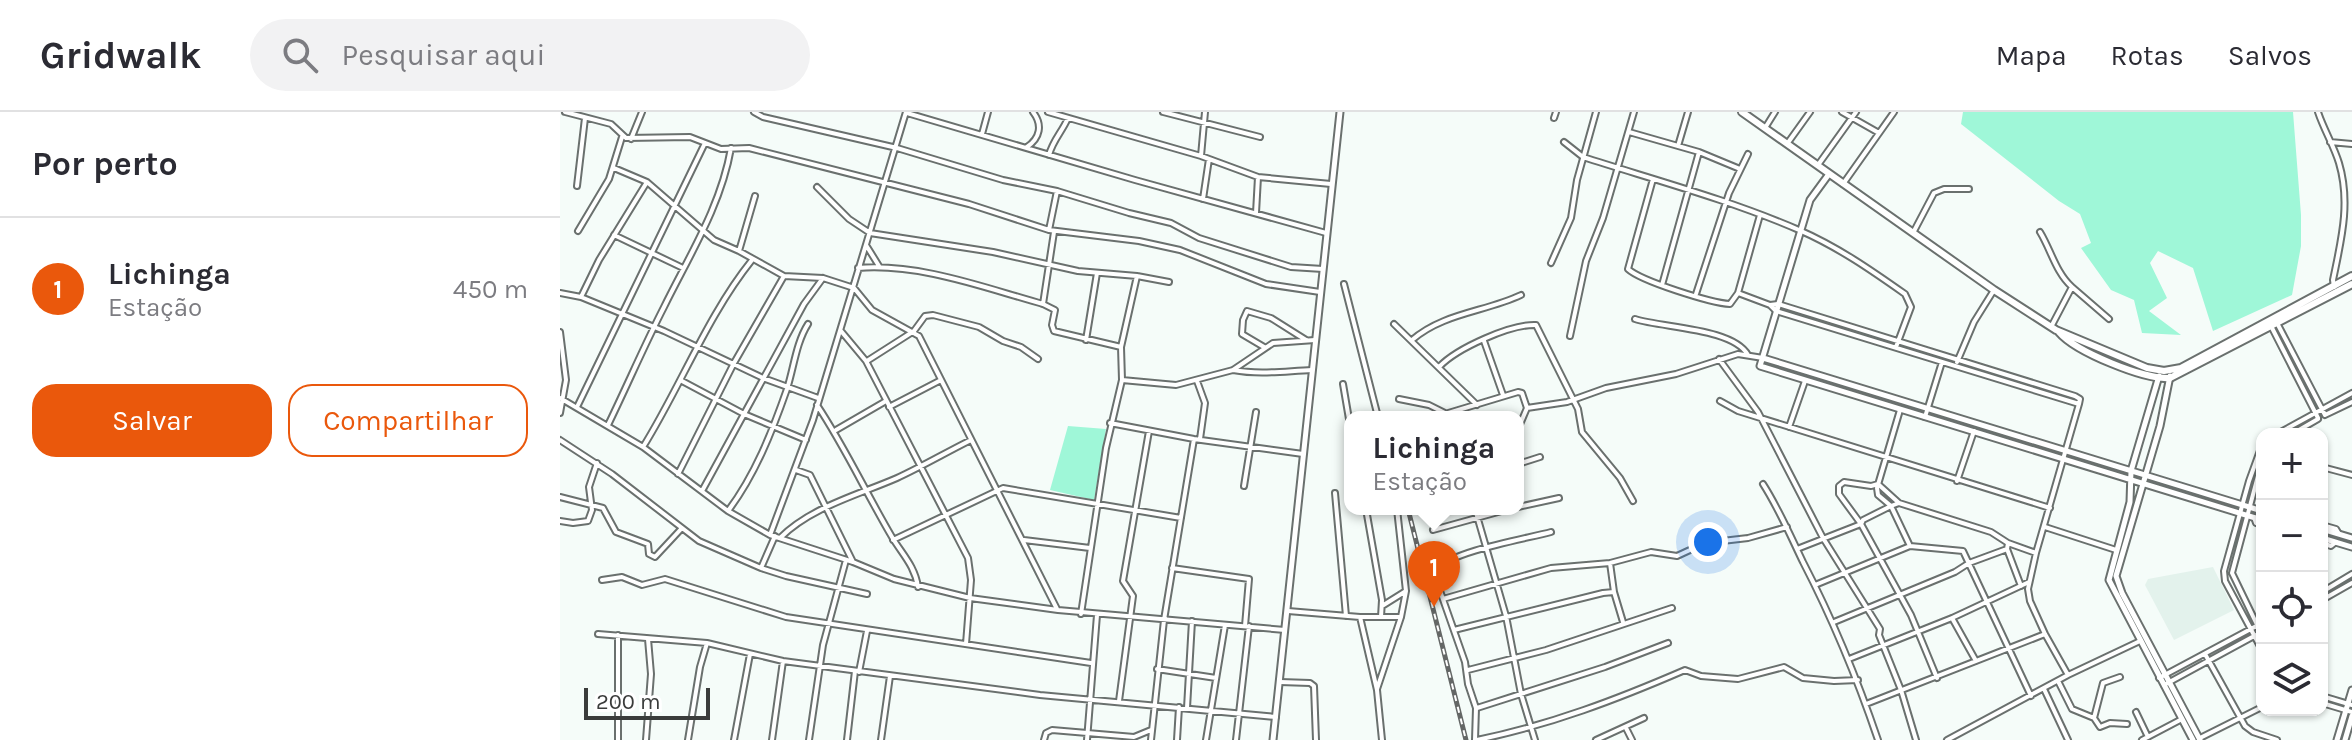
<!DOCTYPE html>
<html lang="pt">
<meta charset="utf-8">
<style>
:root{--surface:#fff;--page:#f2f2f3;--text:#2b2b33;--muted:#7c7c81;--line:#e1e1e2;--accent:#ea580c}
body{margin:0;font-family:Karla,sans-serif;background:var(--page);color:var(--text)}
.controls{position:absolute;right:24px;bottom:24px;display:grid;overflow:hidden;border-radius:16px;box-shadow:0 2px 6px #0004}
.controls button{width:72px;height:72px;display:grid;place-items:center;padding:0;border:0;border-bottom:2px solid var(--line);background:var(--surface);color:var(--text);font:40px sans-serif}
.scale{position:absolute;left:24px;bottom:20px;width:126px;box-sizing:border-box;padding-left:8px;border:4px solid #3a3c3b;border-top:0;font-size:22px;line-height:28px;white-space:nowrap;color:#3a3c3b;-webkit-text-stroke:6px #fff;paint-order:stroke}
.you{position:absolute;left:1148px;top:430px;width:28px;height:28px;margin:-20px;border:6px solid #fff;border-radius:50%;background:#1a73e8;box-shadow:0 0 0 12px #1a73e833}
.badge{display:grid;place-items:center;width:52px;height:52px;border-radius:50%;background:var(--accent);color:#fff;font-size:26px;font-weight:700}
.pin{position:absolute;translate:-50% -66px;filter:drop-shadow(0 2px 4px #0008)}
.pin::after{content:'';position:absolute;top:42px;width:28px;height:24px;background:inherit;clip-path:polygon(0 0,100% 0,50% 100%)}
.popup{position:absolute;left:784px;top:299px;width:180px;height:104px;box-sizing:border-box;display:grid;place-content:center;border-radius:16px;background:var(--surface);filter:drop-shadow(0 2px 6px #0005);font-size:26px;white-space:nowrap;color:var(--muted)}
.popup b{font-size:30px;color:var(--text)}
.popup::after{content:'';position:absolute;left:50%;top:100%;margin-left:-16px;border:16px solid transparent;border-top-color:var(--surface)}
.list{margin:0;padding:0;list-style:none}
h2{display:flex;justify-content:space-between;align-items:center;height:104px;margin:0;padding:0 32px;font-size:34px}
h2 small{font-size:26px;font-weight:400;color:var(--muted)}
.list li{display:grid;grid-template-columns:52px 1fr auto;gap:24px;align-items:center;box-sizing:border-box;height:144px;padding:0 32px;border-top:2px solid var(--line)}
.list b{display:block;font-size:30px;white-space:nowrap}
.list p{margin:0;font-size:26px;white-space:nowrap;color:var(--muted)}
.list em{font-size:26px;font-style:normal;color:var(--muted)}
.actions{display:flex;gap:16px;padding:24px 32px}
.actions a{flex:1;padding:18px 0;border:2px solid var(--accent);border-radius:24px;text-align:center;font-size:28px;color:var(--accent)}
.actions .main{background:var(--accent);color:#fff}
.icon{flex:none;width:44px;height:44px;fill:none;stroke:currentColor;stroke-width:2;stroke-linecap:round;stroke-linejoin:round}
.map{position:relative;flex:none;width:1792px;height:628px;overflow:hidden}
header{display:flex;align-items:center;gap:48px;box-sizing:border-box;height:112px;padding:0 40px;background:var(--surface);border-bottom:2px solid var(--line)}
header strong{font-size:38px}
nav{display:flex;gap:44px;margin-inline-start:auto;font-size:28px}
.search{width:560px;height:72px;background:var(--page);display:flex;align-items:center;gap:20px;box-sizing:border-box;padding:0 28px;border-radius:44px;color:var(--muted);font-size:30px}
main{display:flex}
aside{flex:1;background:var(--surface)}
.map>svg:first-child{display:block}
.built{fill:#e3f2ec}
.green{fill:#9ff7d8}
.lines{fill:none;stroke-linecap:round;stroke-linejoin:round}
.minor-casing{stroke:#6a706e;stroke-width:8}
.tertiary-casing{stroke:#6a706e;stroke-width:9}
.secondary-casing{stroke:#6a706e;stroke-width:10}
.minor{stroke:#fff;stroke-width:4}
.tertiary{stroke:#fff;stroke-width:5}
.secondary{stroke:#fff;stroke-width:6}
.rail-casing{stroke:#646766;stroke-width:5}
.rail{stroke:#fff;stroke-width:2;stroke-dasharray:6;stroke-linecap:butt}
</style>
<header>
<strong>Gridwalk</strong>
<div class="search"><svg class="icon" aria-label="search" viewBox="0 0 24 24"><circle cx="10" cy="10" r="6"/><path d="M15 15l6 6"/></svg>Pesquisar aqui</div>
<nav><a>Mapa</a><a>Rotas</a><a>Salvos</a></nav>
</header>
<main>
<aside>
<h2>Por perto<small></small></h2>
<ul class="list">
<li><span class="badge">1</span><div><b>Lichinga</b><p>Estação</p></div><em>450 m</em></li>
</ul>
<div class="actions"><a class="main">Salvar</a><a>Compartilhar</a></div>
</aside>
<div class="map">
<svg width="1792" height="628" viewBox="0 0 1792 628">
<rect width="100%" height="100%" fill="#f5fcf9"/>
<!-- built -->
<path class="built" d="M1653,455L1674,498L1614,528L1585,473L1588,467Z"/>
<!-- green -->
<path class="green" d="M1403,0H1733L1741,103V134L1732,183L1653,219L1633,156L1598,139L1590,151L1607,186L1589,199L1621,223L1582,221L1574,188L1551,178L1521,136L1531,131L1520,102L1499,89L1401,12Z
M508,314L546,317L534,388L490,378Z"/>
<g class="lines">
<!-- minor casing -->
<g class="minor-casing">
<path id="minor" d="M5,0L51,12L66,26L130,25L161,37L189,36L409,92L489,118L579,129L620,138L706,172L760,180
M194,0L203,5L337,36L443,68L497,79L569,101L611,111L639,126L731,155L763,157
M488,0L641,44L698,65L771,72
M603,0L700,25
M1282,0L1319,21
M1758,0C1764,18 1774,34 1779,51C1791,91 1781,129 1773,168L1774,175
M347,1L575,68L766,121
M994,6L996,0
M1205,16L1215,0
M1069,20L1139,40L1180,57
M422,22L428,0
M71,27L82,0
M1004,30L1023,45C1095,68 1170,88 1239,118C1278,135 1311,158 1345,182L1351,195L1336,235
M1770,30L1792,32
M1227,32L1250,0
M1118,34L1128,0
M467,35C480,26 483,13 473,0
M489,43C493,28 502,20 508,6
M641,44L645,0
M1258,53L1296,0
M54,56L87,70L154,128L179,139
M1093,67L1068,157C1081,169 1151,191 1170,192L1178,181L1200,103
M1283,72L1334,0
M17,74L25,6
M257,75L289,107L310,121L433,140L518,159L577,164L609,170
M195,84L179,139L224,164
M643,87L649,47
M696,101L698,65
M489,118L497,79
M18,119L49,67L62,25
M1480,120C1491,138 1496,161 1512,175
M1353,121L1374,81L1384,77H1409
M54,123L123,156
M306,133L319,154
M991,151L1011,106L1017,68L1036,0
M298,156C360,151 425,176 483,192L495,198L492,213L494,219L561,235
M784,172L818,305
M1102,173L1139,40
M0,181L21,185L39,148L87,70
M1178,181L1210,193L1216,199L1519,292
M1136,182L1169,81L1188,42
M21,185L104,219L203,266L258,286
M483,192L494,120
M1210,193L1218,192L1515,284L1520,287L1519,292
M1075,207C1103,216 1173,216 1188,243
M1716,209L1765,303
M834,212L917,293
M1710,212L1758,306
M1491,215L1512,175L1549,207
M281,219L306,249L408,446L411,468L406,532
M0,220L6,268L0,301
M1010,224L1026,149L1043,106L1074,0
M526,228L537,161
M852,228C883,201 925,200 961,183
M924,229L943,283
M704,235L682,222L683,208L687,199L711,206L746,228
M1159,247L1198,300L1263,426L1320,517L1319,523L1341,578L1356,628
M307,249L354,219L365,204L373,203L419,215L443,229L461,235L478,247
M1397,250L1414,210L1434,178
M879,255C897,236 951,212 976,213L1018,297L1022,320L1060,366L1073,389
M673,258C700,263 725,259 752,258
M562,268L616,273L673,258L713,231L755,228
M122,269L184,302L246,328
M637,269L645,291L640,327
M783,272L790,313
M0,286L83,335L168,399L210,423L293,450L334,467L410,486L498,498L725,518
M839,287L869,293L889,303
M1160,289L1178,299L1490,396
M257,293C285,335 306,381 332,425C342,442 355,454 358,475
M17,295L145,31
M329,295L381,268
M1340,298L1317,376L1318,383L1331,394L1303,408L1301,412L1351,503L1377,566
M1765,303L1792,290
M875,305L958,280L962,281L967,296
M1365,305L1382,250
M550,311L634,327L743,342
M48,313C67,274 84,234 104,195C129,144 161,94 171,36
M1229,315L1245,269
M958,317L967,296L1007,290L1046,276L1116,262L1178,242L1203,246
M276,318L326,289
M1717,322L1792,281
M1732,322L1758,307
M0,328L52,362L139,429L201,456L226,464L307,482
M1702,333L1689,369L1664,459L1665,469L1702,538
M83,335C121,274 147,204 192,148
M1702,349L1672,461L1702,523
M958,352L980,345
M1762,355L1792,363
M236,358L250,363L293,450
M118,362L174,251L224,164L263,166L294,176L312,198L359,224L497,497
M1397,369L1414,319
M1203,372C1219,397 1230,423 1243,450C1273,508 1297,566 1318,628
M684,374L696,300
M142,379L244,192L263,166
M775,381L786,504
M0,385L43,396L56,420L88,432L89,442L95,445L122,416
M958,395L999,386
M806,397L822,488L821,505
M915,397L946,504L961,582L975,628
M168,399C195,363 212,320 227,277C234,255 236,231 248,212
M1694,405L1696,411L1702,413
M0,409L13,411L28,409L32,398L29,375L37,351
M1762,413L1776,417L1779,422
M1485,415L1556,438
M873,418L949,397
M210,423L253,308L346,0
M220,426C251,395 298,383 337,366C361,355 385,341 409,329
M333,428L443,376L621,406
M464,428L530,436
M1762,431L1771,434L1776,430
M1350,434L1331,394L1339,391L1431,420L1448,431L1476,441
M1237,437L1301,412L1279,382V374L1284,370L1311,374L1318,372L1339,391
M1447,437L1461,474
M1050,451L1054,480L1063,510
M201,456L215,424
M612,456L689,467L685,514
M42,468L62,465L82,473L105,467L226,505L531,551
M1255,473L1350,434L1403,439L1471,584
M1762,480L1792,462
M883,487L991,456L1050,451L1091,440L1117,444L1145,431L1188,426L1227,415
M1762,488L1792,471
M822,494L846,479L837,397
M728,499L800,505L817,578L822,628
M521,502L546,336L562,268L561,235L577,164
M800,505H841
M1392,506L1416,549
M1274,510L1395,460L1409,451L1447,437L1448,431
M894,518L1043,481L1054,480
M38,522L147,531L223,549L480,583L716,605
M1645,542L1685,614L1693,620L1717,628
M1289,547L1392,506L1469,470
M597,557L656,566
M908,558L986,538L1112,496
M299,560L307,519
M1508,563L1485,522L1470,489L1468,477L1476,441L1519,292
M1599,566L1702,511
M1498,569L1512,597L1534,606L1540,615L1550,611L1567,612
M720,570L750,571L754,574L756,628
M1604,573L1696,523
M817,577L841,505L846,479
M1484,577L1508,628
M1762,584L1792,593
M559,589L573,484L563,469L589,319
M1762,591L1792,600
M1306,592L1485,522
M627,596L632,509
M917,596L1045,555L1108,531
M1576,600L1588,625
M1534,606L1543,571L1560,565
M1066,616L1072,628
M1640,626L1702,595
M58,628V523
M86,628L91,562L88,527
M128,628L140,555L147,531
M174,628L190,542
M212,628L223,549
M249,628L263,533L286,448
M287,628L295,559
M321,628L330,564
M484,628L486,621L492,618L574,625L591,618
M527,628L537,503
M591,628L604,508L634,327
M617,628L619,595
M646,628L665,513
M676,628L689,514
M915,628L916,596L908,572L905,550L879,476L877,457C893,439 965,427 991,420
M917,628C990,613 1058,587 1125,558L1141,564L1178,567L1224,555L1243,566L1274,569L1298,568
M1036,628L1084,606
M1387,628L1508,563L1580,529
M1582,628L1622,607"/>
</g>
<!-- tertiary casing -->
<g class="tertiary-casing">
<path id="tertiary" d="M1269,62L1250,88L1200,254L1702,408
M1203,246L1702,399
M1599,264L1571,359L1570,390L1549,468L1633,628
M1610,264L1600,314L1556,464L1562,481L1640,628
M1762,417L1792,426
M1762,426L1792,435
M713,628L780,0
M1777,628L1792,578
M1785,628L1792,604"/>
</g>
<!-- secondary casing -->
<g class="secondary-casing">
<path id="secondary" d="M1182,0L1434,178L1496,218L1587,256L1604,259L1621,256L1792,164
M1499,220C1516,240 1585,268 1610,266L1792,172"/>
</g>
<!-- minor -->
<use href="#minor" class="minor"/>
<!-- tertiary -->
<use href="#tertiary" class="tertiary"/>
<!-- secondary -->
<use href="#secondary" class="secondary"/>
<!-- rail casing -->
<g class="rail-casing">
<path id="rail" d="M848,397L906,628"/>
</g>
<!-- rail -->
<use href="#rail" class="rail"/>
</g>
</svg>
<div class="controls">
<button>+</button>
<button>−</button>
<button><svg class="icon" aria-label="locate" viewBox="0 0 24 24"><circle cx="12" cy="12" r="6"/><path d="M12 2v4M12 18v4M2 12h4M18 12h4"/></svg></button>
<button><svg class="icon" aria-label="layers" viewBox="0 0 24 24"><path d="M12 4l9 5-9 5-9-5zM3 14l9 5 9-5"/></svg></button>
</div>
<div class="scale">200 m</div>
<div class="you"></div>
<div class="pin badge" style="left:874px;top:495px">1</div>
<div class="popup"><b>Lichinga</b>Estação</div>
</div>
</main>
